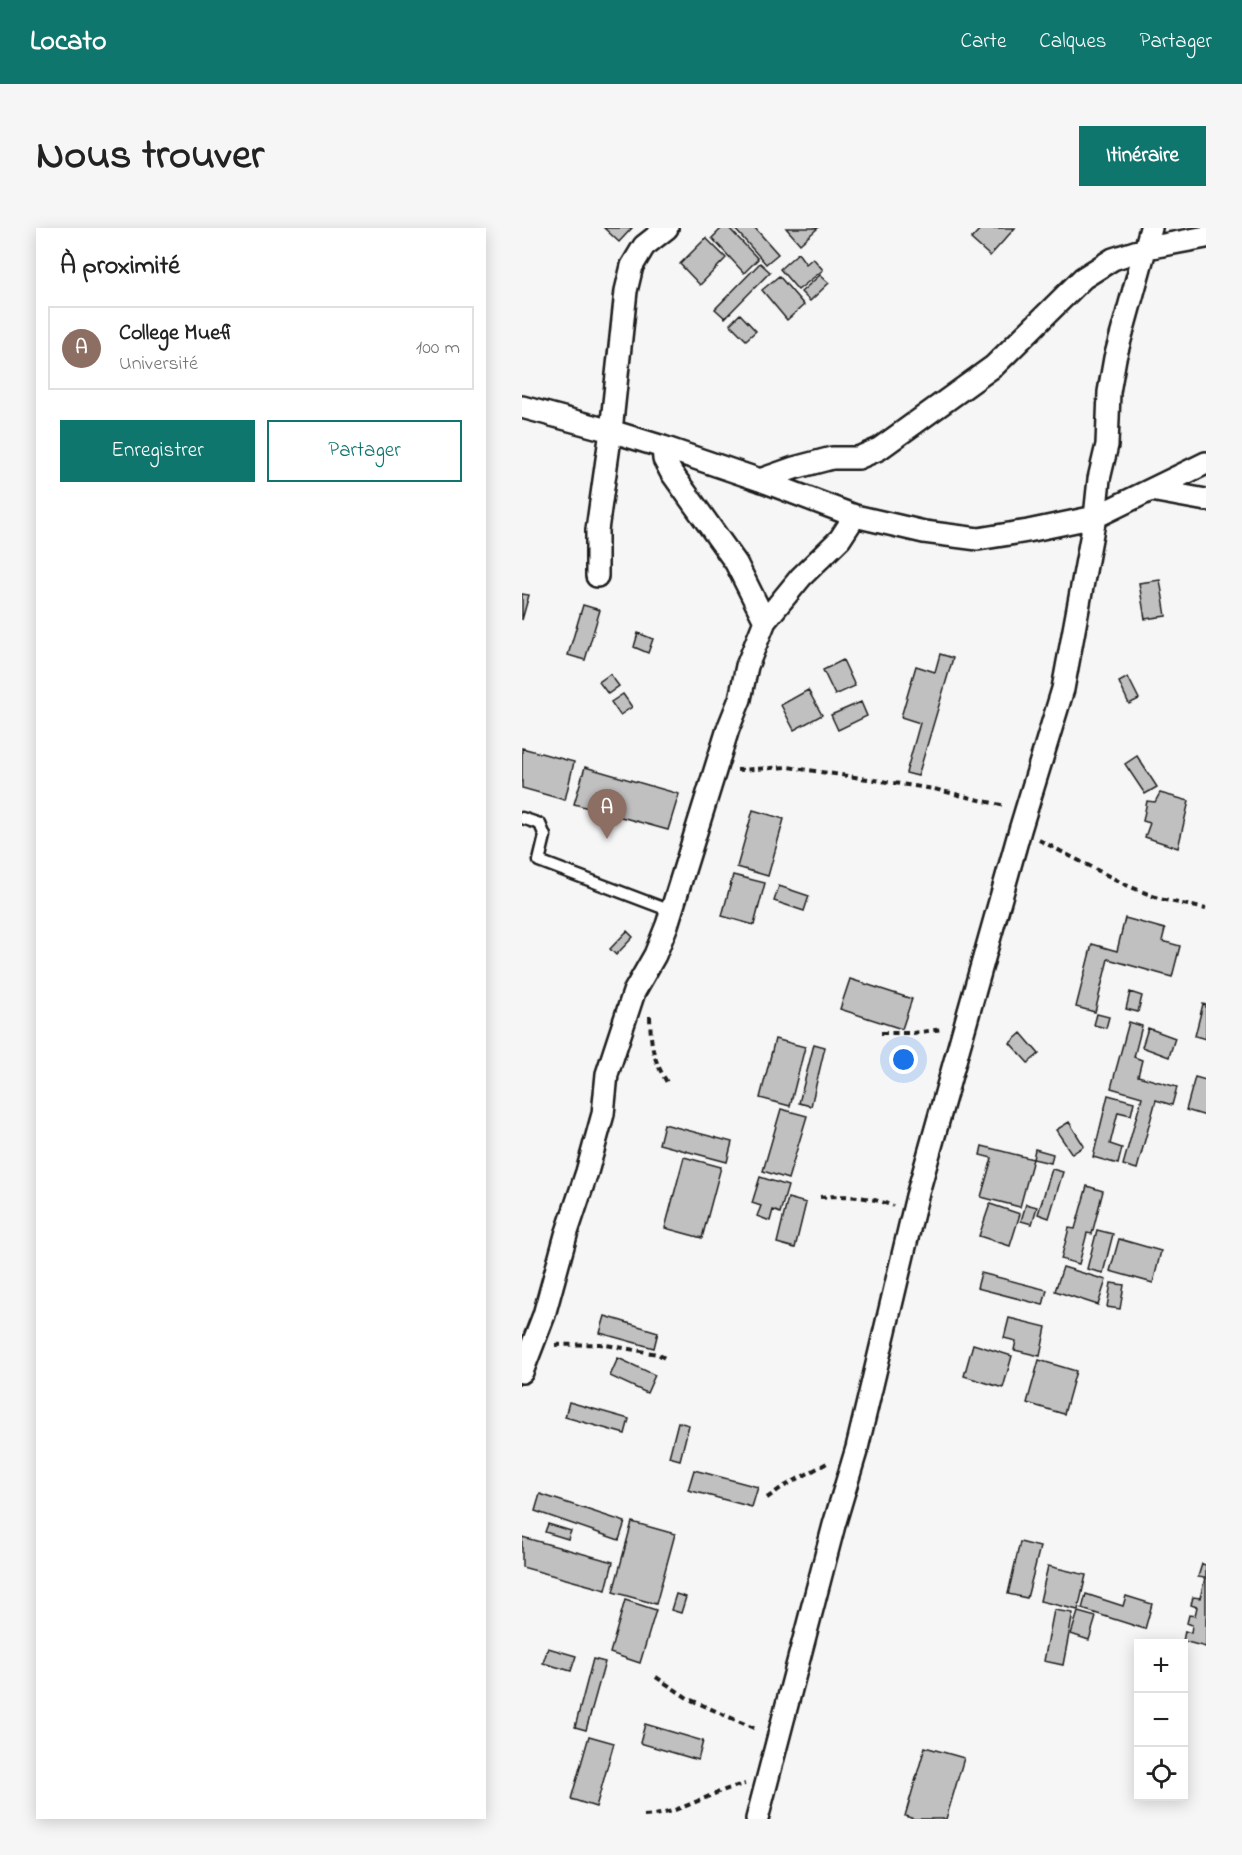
<!DOCTYPE html>
<html lang="fr">
<meta charset="utf-8">
<style>
:root{--surface:#fff;--page:#f6f6f6;--text:#222;--muted:#767676;--line:#e0e0e0;--accent:#0f766e}
body{margin:0;font-family:"Indie Flower",sans-serif;background:var(--page);color:var(--text)}
.controls{position:absolute;right:18px;bottom:18px;display:grid;overflow:hidden;border-radius:0px;box-shadow:0 3px 15px #0003}
.controls button{width:54px;height:54px;display:grid;place-items:center;padding:0;border:0;border-bottom:2px solid var(--line);background:var(--surface);color:var(--text);font:30px sans-serif}
.you{position:absolute;left:382px;top:832px;width:21px;height:21px;margin:-15px;border:4px solid #fff;border-radius:50%;background:#1a73e8;box-shadow:0 0 0 9px #1a73e833}
.badge{display:grid;place-items:center;width:39px;height:39px;border-radius:50%;background:var(--accent);color:#fff;font-size:20px;font-weight:700}
.pin{position:absolute;translate:-50% -50px;filter:drop-shadow(0 2px 3px #0008)}
.pin::after{content:'';position:absolute;top:32px;width:21px;height:18px;background:inherit;clip-path:polygon(0 0,100% 0,50% 100%)}
.list{margin:0;padding:0;list-style:none}
h2{display:flex;justify-content:space-between;align-items:center;height:78px;margin:0;padding:0 24px;font-size:26px}
h2 small{font-size:20px;font-weight:400;color:var(--muted)}
.list li{display:grid;grid-template-columns:39px 1fr auto;gap:18px;align-items:center;box-sizing:border-box;height:84px;margin:0 12px 12px;padding:0 12px;border:2px solid var(--line);border-radius:0px}
.list b{display:block;font-size:22px;white-space:nowrap}
.list p{margin:0;font-size:20px;white-space:nowrap;color:var(--muted)}
.list em{font-size:20px;font-style:normal;color:var(--muted)}
.actions{display:flex;gap:12px;padding:18px 24px}
.actions a{flex:1;padding:14px 0;border:2px solid var(--accent);border-radius:0px;text-align:center;font-size:21px;color:var(--accent)}
.actions .main{background:var(--accent);color:#fff}
.icon{flex:none;width:33px;height:33px;fill:none;stroke:currentColor;stroke-width:2;stroke-linecap:round;stroke-linejoin:round}
.map{position:relative;flex:none;width:684px;height:1591px;overflow:hidden;border-radius:0px}
header{display:flex;align-items:center;gap:36px;box-sizing:border-box;height:84px;padding:0 30px;background:var(--accent);color:#fff}
header strong{font-size:28px}
nav{display:flex;gap:33px;margin-inline-start:auto;font-size:21px}
.intro{display:flex;align-items:center;justify-content:space-between;box-sizing:border-box;height:144px;padding:0 36px}
h1{margin:0;font-size:42px}
.button{padding:15px 27px;border-radius:0px;background:var(--accent);color:#fff;font-size:21px;font-weight:700}
main{display:flex;gap:36px;padding:0 36px}
aside{flex:1;background:var(--surface);border-radius:0px;box-shadow:0 3px 15px #0003}
.map>svg:first-child{display:block}
.building{fill:#c0c0c0;stroke:#1c1c1c;stroke-width:1.5}
.lines{fill:none;stroke-linecap:round;stroke-linejoin:round}
.lane-casing{stroke:#1c1c1c;stroke-width:15}
.street-casing{stroke:#1c1c1c;stroke-width:26}
.path{stroke:#1c1c1c;stroke-width:4;stroke-dasharray:6 4.5;stroke-linecap:butt}
.lane{stroke:#fff;stroke-width:10}
.street{stroke:#fff;stroke-width:21}
</style>
<header>
<strong>Locato</strong>
<nav><a>Carte</a><a>Calques</a><a>Partager</a></nav>
</header>
<div class="intro"><h1>Nous trouver</h1><a class="button">Itinéraire</a></div>
<main>
<aside>
<h2>À proximité<small></small></h2>
<ul class="list">
<li><span class="badge" style="background:#8d6e63">A</span><div><b>College Muefi</b><p>Université</p></div><em>100 m</em></li>
</ul>
<div class="actions"><a class="main">Enregistrer</a><a>Partager</a></div>
</aside>
<div class="map">
<svg width="684" height="1591" viewBox="0 0 684 1591">
<rect width="100%" height="100%" fill="#f6f6f6"/>
<filter id="ink" filterUnits="userSpaceOnUse"><feTurbulence type="fractalNoise" baseFrequency=".0167" numOctaves="2"/><feDisplacementMap in="SourceGraphic" scale="12" xChannelSelector="R" yChannelSelector="G"/><feConvolveMatrix kernelMatrix="1 2 1 2 8 2 1 2 1" color-interpolation-filters="sRGB"/></filter>
<g filter="url(#ink)">
<!-- building -->
<path class="building" d="M82,0H110L97,14Z
M200,0H207L236,31L222,45L190,10Z
M212,0H233L256,26L244,36Z
M264,0H296L278,16Z
M459,0H493L468,28L449,11Z
M184,10L204,30L178,57L158,36Z
M276,25L284,36L291,30L301,42L276,62L258,41Z
M238,35L248,44L203,90L193,81Z
M298,47L307,55L288,73L279,64Z
M257,48L282,77L265,92L240,62Z
M218,86L234,103L224,112L208,96Z
M638,352L644,388L623,391L617,355Z
M0,366L7,367L0,392Z
M61,377L78,382L63,432L46,427Z
M116,405L131,411L126,425L112,419Z
M418,426L431,430L396,548L384,545L398,495L379,489L394,438L413,444Z
M321,432L333,458L313,467L301,442Z
M88,446L97,458L86,466L77,454Z
M606,449L617,471L607,476L597,454Z
M286,462L300,487L272,502L259,477Z
M101,466L110,479L98,487L89,474Z
M339,474L345,488L316,502L309,487Z
M0,520L52,534L43,572L0,560Z
M615,528L635,559L623,566L603,536Z
M63,539L157,566L146,602L52,576Z
M638,565L667,573L656,620L623,609L628,595L621,593L625,573L633,574Z
M231,582L262,591L246,648L215,639Z
M211,647L243,655L232,697L200,688Z
M257,658L287,668L282,683L252,673Z
M603,690L643,701L640,713L658,718L650,749L586,731L573,784L554,779L570,716L595,723Z
M105,703L111,709L94,727L88,721Z
M328,751L390,771L380,801L318,781Z
M608,764L620,768L616,784L604,781Z
M681,776L684,777V811L673,808Z
M575,786L587,789L584,800L572,797Z
M607,794L620,798L612,829L620,832L616,848L655,859L650,877L634,872L615,941L601,937L620,869L589,860Z
M626,800L653,810L647,829L620,819Z
M499,805L517,826L506,835L488,815Z
M253,811L283,819L268,878L238,870Z
M292,816L303,819L289,878L277,875Z
M673,849L684,852V888L664,882Z
M586,867L612,874L609,887L596,884L588,916L600,920L596,936L571,929Z
M259,881L285,888L266,951L241,943Z
M547,894L562,918L550,926L534,902Z
M142,896L210,914L205,934L137,916Z
M460,918L511,931L498,979L459,969L470,930L458,927Z
M513,921L531,926L529,935L511,931Z
M162,929L199,939L180,1010L143,1000Z
M530,941L541,944L527,990L516,986Z
M238,949L266,958L258,985L251,982L248,993L235,988L239,978L230,975Z
M565,958L581,963L570,1006L565,1005L557,1036L539,1031L547,1000L553,1001Z
M266,970L284,975L273,1020L255,1015Z
M468,976L498,986L488,1018L457,1008Z
M504,976L515,979L510,996L499,993Z
M575,1002L591,1006L581,1045L565,1041Z
M597,1011L639,1023L631,1055L588,1043Z
M541,1039L584,1052L576,1077L533,1063Z
M459,1045L525,1062L521,1077L455,1060Z
M589,1055L602,1057L598,1081L585,1079Z
M83,1088L136,1104L132,1120L78,1105Z
M487,1090L524,1099L518,1128L492,1122L494,1113L482,1110Z
M451,1116L490,1128L481,1160L442,1148Z
M96,1130L133,1147L125,1165L88,1148Z
M517,1132L554,1143L542,1186L505,1175Z
M47,1174L107,1191L103,1206L43,1189Z
M156,1194L167,1197L158,1232L147,1229Z
M172,1242L236,1259L230,1279L166,1262Z
M18,1266L103,1294L97,1312L13,1283Z
M110,1294L153,1306L134,1376L91,1364Z
M26,1296L49,1303L46,1311L23,1304Z
M0,1309L91,1334L84,1362L0,1339Z
M498,1314L518,1319L505,1370L486,1366Z
M680,1336L684,1337V1419L661,1413L663,1403L669,1405L670,1397L665,1395L667,1387L673,1388L675,1379L669,1377L671,1369L678,1370L683,1350L676,1349Z
M526,1338L564,1347L556,1382L518,1373Z
M154,1366L164,1369L159,1385L149,1382Z
M564,1366L601,1378L604,1368L630,1376L623,1401L560,1381Z
M103,1372L134,1382L118,1435L88,1425Z
M532,1382L551,1385L541,1437L522,1433Z
M556,1384L574,1389L567,1412L549,1406Z
M26,1420L54,1428L49,1443L21,1435Z
M71,1431L83,1434L64,1502L53,1499Z
M123,1496L181,1513L176,1532L118,1515Z
M67,1508L92,1515L74,1579L49,1571Z
M403,1519L442,1530L424,1591H392L383,1588Z"/>
<g class="lines">
<!-- lane casing -->
<g class="lane-casing">
<path id="lane" d="M0,590L18,596L23,608L17,633L149,683"/>
</g>
<!-- street casing -->
<g class="street-casing">
<path id="street" d="M0,179L89,203L141,219L238,252L333,288L402,304L456,311L506,303L573,289L684,235
M238,252L272,240L310,230H336L357,221L472,138L561,50L591,31L625,20L684,9
M629,262L684,272
M75,348V302L89,203L104,63L110,38L122,18L145,0
M243,393L279,349L318,311L333,288
M0,1144L22,1087L44,1007L65,944L81,886L85,846L112,764L133,727L145,697L206,501L218,471L225,438L243,393L214,335L149,244L142,231L141,219
M235,1591L312,1297L335,1220L395,968L498,602L541,461L573,289L577,251L585,217L587,164L593,130L629,0"/>
</g>
<!-- path -->
<path class="path" d="M215,542L266,539L412,561L483,578
M517,612L604,657L638,671L684,681
M128,788C129,819 130,829 146,856
M359,805H391L421,801
M298,969C324,967 347,968 371,978
M33,1117L78,1116L136,1126L144,1131
M245,1270L259,1260L307,1234
M134,1449L167,1471L236,1502
M122,1588C157,1587 189,1563 223,1556"/>
<!-- lane -->
<use href="#lane" class="lane"/>
<!-- street -->
<use href="#street" class="street"/>
</g>
</g>
</svg>
<div class="controls">
<button>+</button>
<button>−</button>
<button><svg class="icon" aria-label="locate" viewBox="0 0 24 24"><circle cx="12" cy="12" r="6"/><path d="M12 2v4M12 18v4M2 12h4M18 12h4"/></svg></button>
</div>
<div class="you"></div>
<div class="pin badge" style="left:85px;top:611px;background:#8d6e63">A</div>
</div>
</main>
